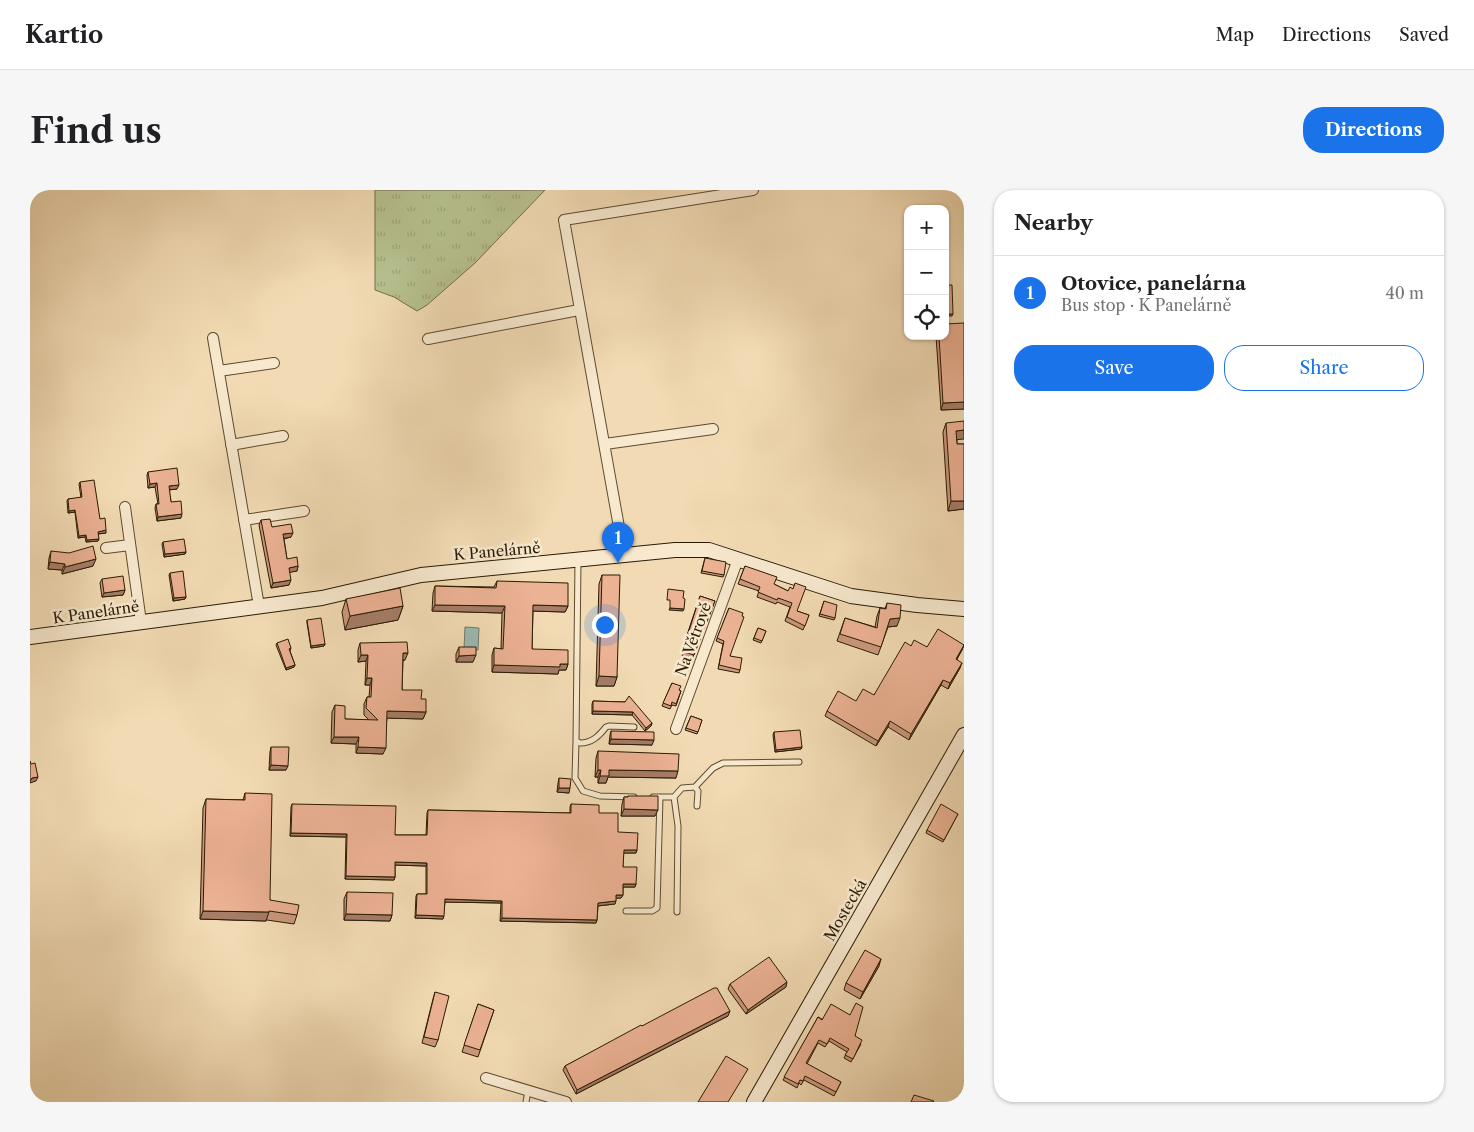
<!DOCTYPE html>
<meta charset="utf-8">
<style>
:root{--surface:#fff;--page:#f6f6f6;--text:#202124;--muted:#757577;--line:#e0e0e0;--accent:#1a73e8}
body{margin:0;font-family:"Libre Caslon Text",serif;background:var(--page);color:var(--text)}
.controls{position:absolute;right:15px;top:15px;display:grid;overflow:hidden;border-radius:10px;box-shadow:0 1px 4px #0004}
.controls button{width:45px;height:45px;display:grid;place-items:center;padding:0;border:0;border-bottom:1px solid var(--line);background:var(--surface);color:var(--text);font:25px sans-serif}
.you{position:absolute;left:574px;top:434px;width:18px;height:18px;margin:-12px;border:4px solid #fff;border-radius:50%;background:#1a73e8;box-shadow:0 0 0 8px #1a73e833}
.badge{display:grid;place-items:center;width:32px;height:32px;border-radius:50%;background:var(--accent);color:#fff;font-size:16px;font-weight:700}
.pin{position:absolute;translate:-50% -41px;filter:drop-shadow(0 1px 2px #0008)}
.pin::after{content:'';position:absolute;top:26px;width:18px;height:15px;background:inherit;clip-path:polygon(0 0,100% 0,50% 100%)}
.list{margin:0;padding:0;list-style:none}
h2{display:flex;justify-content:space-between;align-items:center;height:65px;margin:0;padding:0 20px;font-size:21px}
h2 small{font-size:16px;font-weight:400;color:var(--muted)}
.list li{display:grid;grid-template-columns:32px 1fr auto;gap:15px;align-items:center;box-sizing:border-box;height:75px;padding:0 20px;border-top:1px solid var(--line)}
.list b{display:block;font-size:19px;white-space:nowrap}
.list p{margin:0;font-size:16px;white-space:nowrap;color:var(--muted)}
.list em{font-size:16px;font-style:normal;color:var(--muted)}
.actions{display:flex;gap:10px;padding:15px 20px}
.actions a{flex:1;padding:11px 0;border:1px solid var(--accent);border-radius:20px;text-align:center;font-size:18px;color:var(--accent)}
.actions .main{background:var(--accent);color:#fff}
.icon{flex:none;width:28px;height:28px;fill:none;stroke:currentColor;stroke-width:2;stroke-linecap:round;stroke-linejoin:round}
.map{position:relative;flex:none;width:934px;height:912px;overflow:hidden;border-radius:20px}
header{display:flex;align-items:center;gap:30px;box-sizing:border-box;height:70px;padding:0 25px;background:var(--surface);border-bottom:1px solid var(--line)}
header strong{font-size:24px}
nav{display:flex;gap:28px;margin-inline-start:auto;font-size:18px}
.intro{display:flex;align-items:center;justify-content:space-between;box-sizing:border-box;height:120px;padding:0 30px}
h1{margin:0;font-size:35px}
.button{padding:12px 22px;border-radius:20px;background:var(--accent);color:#fff;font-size:18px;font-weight:700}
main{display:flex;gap:30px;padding:0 30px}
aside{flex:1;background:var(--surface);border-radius:20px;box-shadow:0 1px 4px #0004}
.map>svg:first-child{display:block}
.grass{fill:url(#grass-tufts);stroke:#706e4a}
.water{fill:#9cbab2;stroke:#6e7a6c}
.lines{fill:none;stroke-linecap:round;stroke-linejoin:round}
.lane-casing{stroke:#5c4b2f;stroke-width:7}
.street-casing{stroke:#5c4b2f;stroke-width:12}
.secondary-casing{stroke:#2a1b03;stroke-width:16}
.lane{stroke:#f7e8ce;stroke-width:5}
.street{stroke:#f7e8ce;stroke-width:10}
.secondary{stroke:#f7e8ce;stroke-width:14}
.wall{fill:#cb997f;stroke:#2a1b03}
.shaded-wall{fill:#a57d68;stroke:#2a1b03}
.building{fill:#ecb294;stroke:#2a1b03}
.labels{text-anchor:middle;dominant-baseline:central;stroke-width:5;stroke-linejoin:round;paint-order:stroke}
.street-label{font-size:15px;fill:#2a1b03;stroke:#f7e8ce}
</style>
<header>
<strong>Kartio</strong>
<nav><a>Map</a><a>Directions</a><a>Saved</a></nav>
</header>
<div class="intro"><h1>Find us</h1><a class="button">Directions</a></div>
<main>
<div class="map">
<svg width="934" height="912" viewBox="0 0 934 912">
<defs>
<pattern id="grass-tufts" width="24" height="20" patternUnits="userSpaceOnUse" patternTransform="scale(1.25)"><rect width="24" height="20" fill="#b7c190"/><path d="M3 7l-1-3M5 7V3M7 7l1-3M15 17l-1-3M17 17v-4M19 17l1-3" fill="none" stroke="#9ea57b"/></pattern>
</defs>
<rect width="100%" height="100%" fill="#f2dbb4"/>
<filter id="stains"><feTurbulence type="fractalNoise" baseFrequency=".004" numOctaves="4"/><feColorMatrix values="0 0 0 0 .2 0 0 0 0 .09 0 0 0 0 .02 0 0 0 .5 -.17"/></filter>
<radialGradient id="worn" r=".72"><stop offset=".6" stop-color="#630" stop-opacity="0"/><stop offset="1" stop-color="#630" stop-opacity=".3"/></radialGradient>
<!-- grass -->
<path class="grass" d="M345,0H515L445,73L397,115L387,121L364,107L345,100Z"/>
<!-- water -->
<path class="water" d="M435,437L449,438L448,460L434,459Z"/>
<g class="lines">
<!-- lane casing -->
<g class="lane-casing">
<path id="lane" d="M548,370L546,551L550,553C562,553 569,546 576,537L579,536L604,537
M546,551L545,588L553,601L570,606L604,607
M665,597L683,578L693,573L769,572
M623,607H644L652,598L665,597L668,601L667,616
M644,607L648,636L647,722
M596,721H622L627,718L630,607
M496,912L498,901"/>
</g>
<!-- street casing -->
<g class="street-casing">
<path id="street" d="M183,148L229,416
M398,149L549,120
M189,181L244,173
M575,254L683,239
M201,255L253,246
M95,317L111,432
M214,330L274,321
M76,358L100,355
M594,365L534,30L723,0
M646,539L708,369
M456,888L536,912"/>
</g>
<!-- secondary casing -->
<g class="secondary-casing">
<path id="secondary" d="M0,447L292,408L391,385L645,360H679L821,406L887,415L934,419
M724,912L934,545"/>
</g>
<!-- lane -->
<use href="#lane" class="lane"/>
<!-- street -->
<use href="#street" class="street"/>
<!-- secondary -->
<use href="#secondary" class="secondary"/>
</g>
<!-- wall -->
<path class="wall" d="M906,146H915L934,219L911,220Z
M916,233L927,250V254H934V319L918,321L913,242Z
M118,282L147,299L139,300L141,312L151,328L127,331L125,318L126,314H128L125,297L118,298L117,285Z
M50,292L70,329L76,343L68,344V351L56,352L55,347L48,348L45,322L38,323L37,311L38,309L51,308L49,294Z
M231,330L242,337L261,347L254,349L257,369L268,376L267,381L259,382V395L241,398L229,335Z
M133,352L156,362L155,364L134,367L132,354Z
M21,361L63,376L32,384V380L18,379L19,368Z
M675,368L694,385L693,387L671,383Z
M715,376L744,394L758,401L767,421L779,425L773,440L755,431L760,417L747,412L746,414L727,407L729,401L708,394Z
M140,383L156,407L155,409L143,411L139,385Z
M572,385L587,487L584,496H566L569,394Z
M72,389L95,400L93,405L72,407L70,393Z
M467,391L538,416L535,422L503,421L502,459L538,474L536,480H529L528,484L462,482V465L464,458L471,459L472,423L402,421L403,403L405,396L464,397Z
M670,406L685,411L662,469L652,466L659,449L656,448Z
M316,409L373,416L368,430L315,440L312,422Z
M794,411L805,428L804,430L789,426Z
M857,413L867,436L858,437L848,465L807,451L815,428L845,437L847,426L850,418L855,419Z
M699,418L700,466L710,480L709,483L688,479L693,454L686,451Z
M277,430L295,454L294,456L281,458L277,433Z
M728,438L736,441L731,453L723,450Z
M247,453L261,458L260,461L265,475L264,477L256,480L246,455Z
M330,453L375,470H373L372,500L391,509L396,522L393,529L357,528L353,564L326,563V554L301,553L302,522L305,515L315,529L339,530L334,525V514L337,507H339L340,495H335L336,471L328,472V460Z
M934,455L932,460L927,469L930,478L918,499L911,495L879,550L858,537L846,556L795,526L797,521L844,505L881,456L897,457Z
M429,457L443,472H426V464Z
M642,493L649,500L651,501L646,516L642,515L640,519L632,516Z
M563,511L595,512L622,533L621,536L615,541L602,525L562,524V514Z
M661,526L672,530L667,544L655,540Z
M581,541L622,555L579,554L580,545Z
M744,542L772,557L771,559L745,562L743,545Z
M241,557L256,580H239L240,562Z
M568,561L646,588L578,587L576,593H568V587H565L566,568Z
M529,588L539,603L527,602L528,593Z
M215,603L240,710L267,725L264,734L237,730L236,731L170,729L173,618L176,609L213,610Z
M598,606L625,626H591L592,614L594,607H597Z
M262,614L365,645H396L397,623L398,620L540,623V617L541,614L569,623L588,642L607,660L606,663H593V677L606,694L605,697H593V705L591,708H586L585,714L568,716L567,730L566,733L470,731L471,713L415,712L413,729L385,728L386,706L387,704H396V676L365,675V687L364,690L315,689L316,647L260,646L261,617Z
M928,624L913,652L896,643L897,640Z
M317,702L362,725L360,731L314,730V709Z
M849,776L830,809L814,800L816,793Z
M700,794L756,797L716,824L698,799Z
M405,802L408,850L405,857L392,853L403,809Z
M448,814L464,820L448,867L432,862Z
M698,826L546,904L533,880L535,876L612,836Z
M788,827L825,846L831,854L821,872L814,868L817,862L799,851L795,857L788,853L777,874L811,892L804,906L774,890L771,895L769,893L767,898L753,890Z"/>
<!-- shaded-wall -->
<path class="shaded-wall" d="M915,124H923L922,126H915Z
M934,212V219L911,220L913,213Z
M934,240V249L923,250L926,241Z
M127,293L125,297L118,298L120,294Z
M149,295L147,299L137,300L139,296Z
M921,311H934V319L918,321Z
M45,320V322L38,323L39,321Z
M152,324L151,328L127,331L128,327Z
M76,340V343L67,344L68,342Z
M263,343L261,347L251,349L253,344Z
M56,345L55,347L48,348L49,346Z
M69,349L68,351L56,352L57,350Z
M156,362L155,364L134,367L135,364Z
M66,369L63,376L32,384L35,377Z
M20,372L35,374L32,380L18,379Z
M268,376L267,381L257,383L259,378Z
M261,390L259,395L241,398L243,393Z
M95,400L93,405L72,407L74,403Z
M156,407L155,409L143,411L144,408Z
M405,415L475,416L472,423L402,421Z
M503,415L538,416L535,422L501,421Z
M373,416L368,430L315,440L320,426Z
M640,418L654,419L653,421L639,420Z
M870,428L867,436L857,437L860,429Z
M295,454L294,456L281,458V456Z
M934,455L932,460L924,474L926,469Z
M373,463H378L375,470H371Z
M331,465H338L336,471L328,472Z
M446,465L443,472H426L429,466Z
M932,473L930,478L918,499L920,493Z
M530,474H538L536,480H529L528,484L462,482L464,475Z
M265,475L264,477L256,480V478Z
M569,486L587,487L584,496H566Z
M337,488H342L340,495H335Z
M913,490L911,495L879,550L881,544Z
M357,521L396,522L393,529L354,528Z
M563,521L603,522L602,525L562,524Z
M860,531L858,537L846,556L848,551Z
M622,533L621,536L615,541L616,538Z
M304,547H329L326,554L301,553Z
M581,549L624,550L622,555L579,554Z
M328,557L356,558L353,564L326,563Z
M772,557L771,559L745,562L746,560Z
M241,575L258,576L256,580H239Z
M568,580H571L568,587H565Z
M579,580L648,581L646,588L578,587L576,593H568L570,586Z
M8,587L6,591L0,593V591L2,588Z
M529,598H540L539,603L527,602Z
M594,619L628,620L625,626H591Z
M261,643L317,644L316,647L260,646Z
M594,660H607L606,663H592Z
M365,672L397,673L396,676L364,675Z
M316,686L365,687L364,690L315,689Z
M593,694H606L605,697H592Z
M586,705H593L591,708H585Z
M415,709L472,711L471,713L414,712Z
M586,711L585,714L566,716L568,713Z
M173,721L239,722L236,731L170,729Z
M316,724L362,725L360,731L314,730Z
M386,725L414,726L413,729L385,728Z
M472,728L567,730L566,733L470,731Z
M851,769L849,776L830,809L833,802Z
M757,792L756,797L716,824L718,820Z
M700,821L698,826L546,904L547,900Z"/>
<!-- building -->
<path class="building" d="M915,95H922L923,124H915Z
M934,133V212L913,213L909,146H915V134Z
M934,231V240L926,241L927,254H934V311H921L916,233Z
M147,278L149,295L139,296L141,312L151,311L152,324L128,327L126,314H129L127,293L120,294L118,282Z
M64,290L70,329L75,328L76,340L68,342L69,349L57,350L56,345L49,346L45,320L39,321L38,309L52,307L50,292Z
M240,329L242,337L261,334L263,343L253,344L257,369L267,367L268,376L259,378L261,390L243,393L231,330Z
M154,349L156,362L135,364L133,352Z
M63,356L66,369L35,377V374L20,372L21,361L39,363Z
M675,368L696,372L694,385L672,381Z
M715,376L747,387L744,394L758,401L760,397L763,399L765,393L776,397L767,421L779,425L775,436L757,427L762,413L748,408L747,410L728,402L730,397L710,389Z
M153,381L156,407L144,408L140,383Z
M572,385H590L587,487L569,486Z
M93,386L95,400L74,403L72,389Z
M467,391L538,393V416L503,415L502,459L538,460V474H530V477L464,475V458L473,459L475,416L405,415V396L466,398Z
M370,398L373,416L320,426L316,409Z
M638,399L654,401L653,408L655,409L654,419L640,418V410H637Z
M670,406L685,411L664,465L654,462L660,445L658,444Z
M794,411L807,415L805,428L790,424Z
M857,413L871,415L870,428L860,429L851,457L810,444L815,428L847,438L850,418L856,419Z
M699,418L713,423L712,426L714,427L700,466L712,468L710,480L689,475L694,451L687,448Z
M291,428L295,454L281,456L277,430Z
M728,438L736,441L732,451L724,448Z
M908,439L934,455L926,469L932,473L920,493L913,490L881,544L860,531L848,551L797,521L808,501L826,511L833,499L844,505L875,452L881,456L884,450L897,457Z
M258,449L261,458L259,459L265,475L256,478L247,453Z
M377,452L378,463H373L372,500H392L391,509H396V522L357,521L356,558L328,557L329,547H304L305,515L315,516V529L348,530L336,518L337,507H341L342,488H337L338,465H331L330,453Z
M429,457H446V465L429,466Z
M642,493L651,496L649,500L651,501L646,514L642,512L641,516L633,513Z
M599,506L622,533L616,538L603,522L563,521V511L595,512Z
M661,526L672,530L668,542L656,538Z
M770,540L772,557L746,560L744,542Z
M581,541L624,542V550L581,549Z
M241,557H259L258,576L241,575Z
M568,561L649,564L648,581L579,580V586H570L571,580H568Z
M0,571L1,574L5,573L8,587L2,588L0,591Z
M529,588L541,589L540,598H529Z
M215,603L242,604L240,710L269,715L267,725L239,721V722L173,721L176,609L215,610Z
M598,606H628V620L594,619V607H598Z
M262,614L366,616L365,645H397L398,620L541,623V614L569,615V623H588V642L608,643L607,660H594L593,677H607L606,694H593V705H586V711L568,713L567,730L472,728V711L415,709L414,726L386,725L387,704H397V673L365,672V687L316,686L317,644L261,643Z
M911,614L928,624L914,650L897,640Z
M317,702L363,703L362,725L316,724Z
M835,760L851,769L833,802L816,793Z
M739,767L757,792L718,820L700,794Z
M684,798H687L700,821L547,900L535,876L611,835L612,836Z
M405,802L419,806L408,850L394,847Z
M826,813L833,817L825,846L832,850L823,869L815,865L819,859L800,848L797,854L789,850L776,873L811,892L806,902L775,886L773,891L770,890L768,894L754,887L788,827L792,830L801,814L820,825Z
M448,814L464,820L450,860L434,855Z
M696,866L718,879L698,912H668Z
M884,905L904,911L903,912H881Z"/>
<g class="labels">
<!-- street labels -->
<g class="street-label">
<text transform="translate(467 361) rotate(-5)">K Panelárně</text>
<text transform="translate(66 422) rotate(-8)">K Panelárně</text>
<text transform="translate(663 449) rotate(-70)">Na Větrově</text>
<text transform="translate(815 720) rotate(-60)">Mostecká</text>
</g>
</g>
<rect width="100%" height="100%" filter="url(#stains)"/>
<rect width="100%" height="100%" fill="url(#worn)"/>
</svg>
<div class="controls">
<button>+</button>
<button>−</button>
<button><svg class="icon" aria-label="locate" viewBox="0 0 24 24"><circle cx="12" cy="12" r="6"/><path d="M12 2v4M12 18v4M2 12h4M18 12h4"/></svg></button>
</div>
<div class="you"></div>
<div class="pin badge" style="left:588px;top:373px">1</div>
</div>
<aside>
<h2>Nearby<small></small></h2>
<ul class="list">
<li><span class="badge">1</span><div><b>Otovice, panelárna</b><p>Bus stop · K Panelárně</p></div><em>40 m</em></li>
</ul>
<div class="actions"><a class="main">Save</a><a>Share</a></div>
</aside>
</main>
